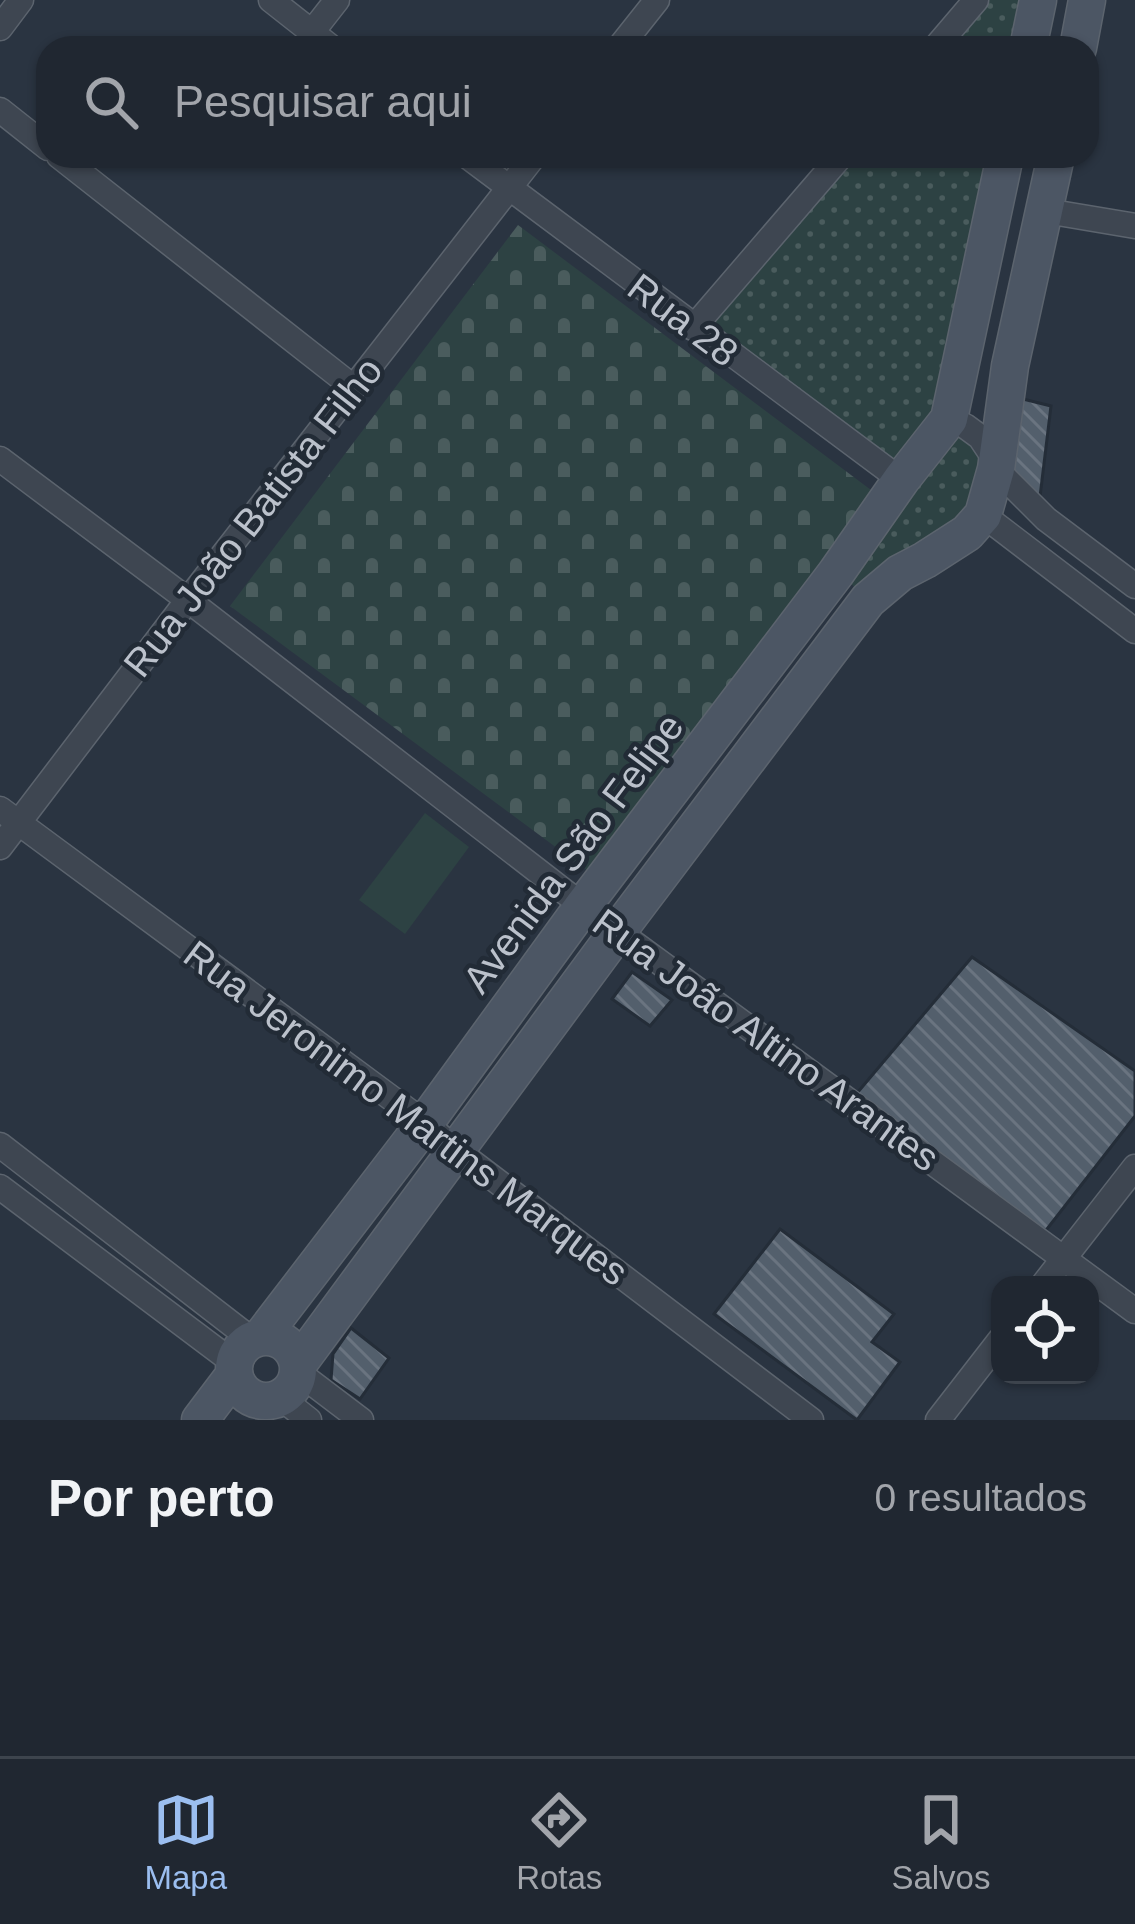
<!DOCTYPE html>
<html lang="pt">
<meta charset="utf-8">
<style>
:root{--surface:#202731;--page:#282f39;--text:#f1f3f6;--muted:#a2a5ab;--line:#3d444d;--accent:#9bbef0}
body{margin:0;font-family:Arial,sans-serif;background:var(--page);color:var(--text)}
.controls{position:absolute;right:36px;bottom:36px;display:grid;overflow:hidden;border-radius:24px;box-shadow:0 3px 9px #0004}
.controls button{width:108px;height:108px;display:grid;place-items:center;padding:0;border:0;border-bottom:3px solid var(--line);background:var(--surface);color:var(--text);font:60px sans-serif}
.list{margin:0;padding:0;list-style:none}
h2{display:flex;justify-content:space-between;align-items:center;height:156px;margin:0;padding:0 48px;font-size:51px}
h2 small{font-size:39px;font-weight:400;color:var(--muted)}
.icon{flex:none;width:66px;height:66px;fill:none;stroke:currentColor;stroke-width:2;stroke-linecap:round;stroke-linejoin:round}
.map{position:relative;flex:none;width:1135px;height:1420px;overflow:hidden}
.search{position:absolute;background:var(--surface);box-shadow:0 3px 9px #0004;left:36px;right:36px;top:36px;height:132px;display:flex;align-items:center;gap:30px;box-sizing:border-box;padding:0 42px;border-radius:36px;color:var(--muted);font-size:45px}
.sheet{height:336px;background:var(--surface)}
nav{display:flex;justify-content:space-around;align-items:center;box-sizing:border-box;height:168px;border-top:3px solid var(--line);background:var(--surface);font-size:33px;color:var(--muted)}
nav a{display:grid;justify-items:center;gap:6px}
nav .on{color:var(--accent)}
.map>svg:first-child{display:block}
.grass{fill:#2d4243}
.cemetery{fill:url(#cemetery-stones)}
.park{fill:url(#park-dots)}
.building{fill:url(#building-back-hatch);stroke:#242d38;stroke-width:3}
.lines{fill:none;stroke-linecap:round;stroke-linejoin:round}
.street-casing{stroke:#5c646e;stroke-width:27}
.secondary-casing{stroke:#5c646e;stroke-width:39}
.street{stroke:#3e4651;stroke-width:24}
.secondary{stroke:#4c5664;stroke-width:36}
.labels{text-anchor:middle;dominant-baseline:central;stroke-width:9;stroke-linejoin:round;paint-order:stroke}
.street-label{font-size:39px;fill:#bbc1cb;stroke:#222b36}
</style>
<div class="map">
<svg width="1135" height="1420" viewBox="0 0 1135 1420">
<defs>
<pattern id="cemetery-stones" width="16" height="16" patternUnits="userSpaceOnUse" patternTransform="scale(3)"><rect width="16" height="16" fill="#2d4243"/><path d="M2 7V4a2 2 0 0 1 4 0v3zM10 15v-3a2 2 0 0 1 4 0v3z" fill="#4a5c5d"/></pattern>
<pattern id="park-dots" width="8" height="8" patternUnits="userSpaceOnUse" patternTransform="scale(3)"><rect width="8" height="8" fill="#2d4243"/><path d="M2 2h.1M6 6h.1" fill="none" stroke="#4a5c5d" stroke-width="1.8" stroke-linecap="round"/></pattern>
<pattern id="building-back-hatch" width="6" height="6" patternUnits="userSpaceOnUse" patternTransform="scale(3)"><rect width="6" height="6" fill="#535f6c"/><path d="M-1 5l2 2M0 0l6 6M5-1l2 2" fill="none" stroke="#6a7480"/></pattern>
</defs>
<rect width="100%" height="100%" fill="#2a3441"/>
<!-- grass -->
<path class="grass" d="M425,813L469,847L405,934L359,900Z"/>
<!-- cemetery -->
<path class="cemetery" d="M518,225L875,493L592,874L230,606Z"/>
<!-- park -->
<path class="park" d="M987,0H1025L1015,48H945Z
M852,156H992L936,411L897,464L707,325Z
M948,421L977,437L989,494L869,598L838,574Z"/>
<!-- building -->
<path class="building" d="M1019,398L1051,406L1039,505L1011,476Z
M972,957L1135,1071V1116L1040,1238L852,1099Z
M632,972L672,1000L650,1026L612,999Z
M780,1229L894,1314L872,1342L900,1362L857,1420L714,1314Z
M351,1328L389,1358L360,1399L331,1380L333,1354Z"/>
<g class="lines">
<!-- street casing -->
<g class="street-casing">
<path id="street" d="M271,0L332,48
M0,28L21,0
M312,32L337,0
M619,48L657,0
M935,48L976,0
M0,110L48,148
M59,156L353,387
M467,156L901,480
M1046,211L1135,226
M693,328L841,156
M949,419L965,426L980,437L990,452L996,469L1046,519L1135,586
M0,459L188,600L583,906L1135,1311
M983,515L1135,631
M0,809L425,1123L456,1150L811,1420
M0,847L188,600L534,156
M0,1145L251,1339
M0,1187L234,1363
M1043,1285L1135,1167
M299,1373L361,1420
M281,1398L309,1420
M938,1420L1000,1340"/>
</g>
<!-- secondary casing -->
<g class="secondary-casing">
<path id="secondary" d="M1028,48L1038,0
M1078,48L1087,0
M262,1336L425,1123L583,906L836,573L901,480L949,419L1005,156
M234 1369a32 32 0 1 1 64 0a32 32 0 1 1-64 0Z
M299,1363L618,931L868,600L900,573L925,560L967,533L983,515L996,469L1010,366L1056,156
M200,1420L234,1375"/>
</g>
<!-- street -->
<use href="#street" class="street"/>
<!-- secondary -->
<use href="#secondary" class="secondary"/>
</g>
<g class="labels">
<!-- street labels -->
<g class="street-label">
<text transform="translate(683 320) rotate(37)">Rua 28</text>
<text transform="translate(253 517) rotate(-52)">Rua João Batista Filho</text>
<text transform="translate(573 853) rotate(-53)">Avenida São Felipe</text>
<text transform="translate(766 1040) rotate(36)">Rua João Altino Arantes</text>
<text transform="translate(406 1113) rotate(37)">Rua Jeronimo Martins Marques</text>
</g>
</g>
</svg>
<div class="controls">
<button><svg class="icon" aria-label="locate" viewBox="0 0 24 24"><circle cx="12" cy="12" r="6"/><path d="M12 2v4M12 18v4M2 12h4M18 12h4"/></svg></button>
</div>
<div class="search"><svg class="icon" aria-label="search" viewBox="0 0 24 24"><circle cx="10" cy="10" r="6"/><path d="M15 15l6 6"/></svg>Pesquisar aqui</div>
</div>
<section class="sheet">
<h2>Por perto<small>0 resultados</small></h2>
<ul class="list">
</ul>
</section>
<nav>
<a class="on"><svg class="icon" aria-label="map" viewBox="0 0 24 24"><path d="M3 6l6-2 6 2 6-2v14l-6 2-6-2-6 2zM9 4v14M15 6v14"/></svg>Mapa</a>
<a><svg class="icon" aria-label="directions" viewBox="0 0 24 24"><path d="M12 3l9 9-9 9-9-9zM9 14v-3h6M13 9l2 2-2 2"/></svg>Rotas</a>
<a><svg class="icon" aria-label="saved" viewBox="0 0 24 24"><path d="M7 4h10v16l-5-4-5 4z"/></svg>Salvos</a>
</nav>
